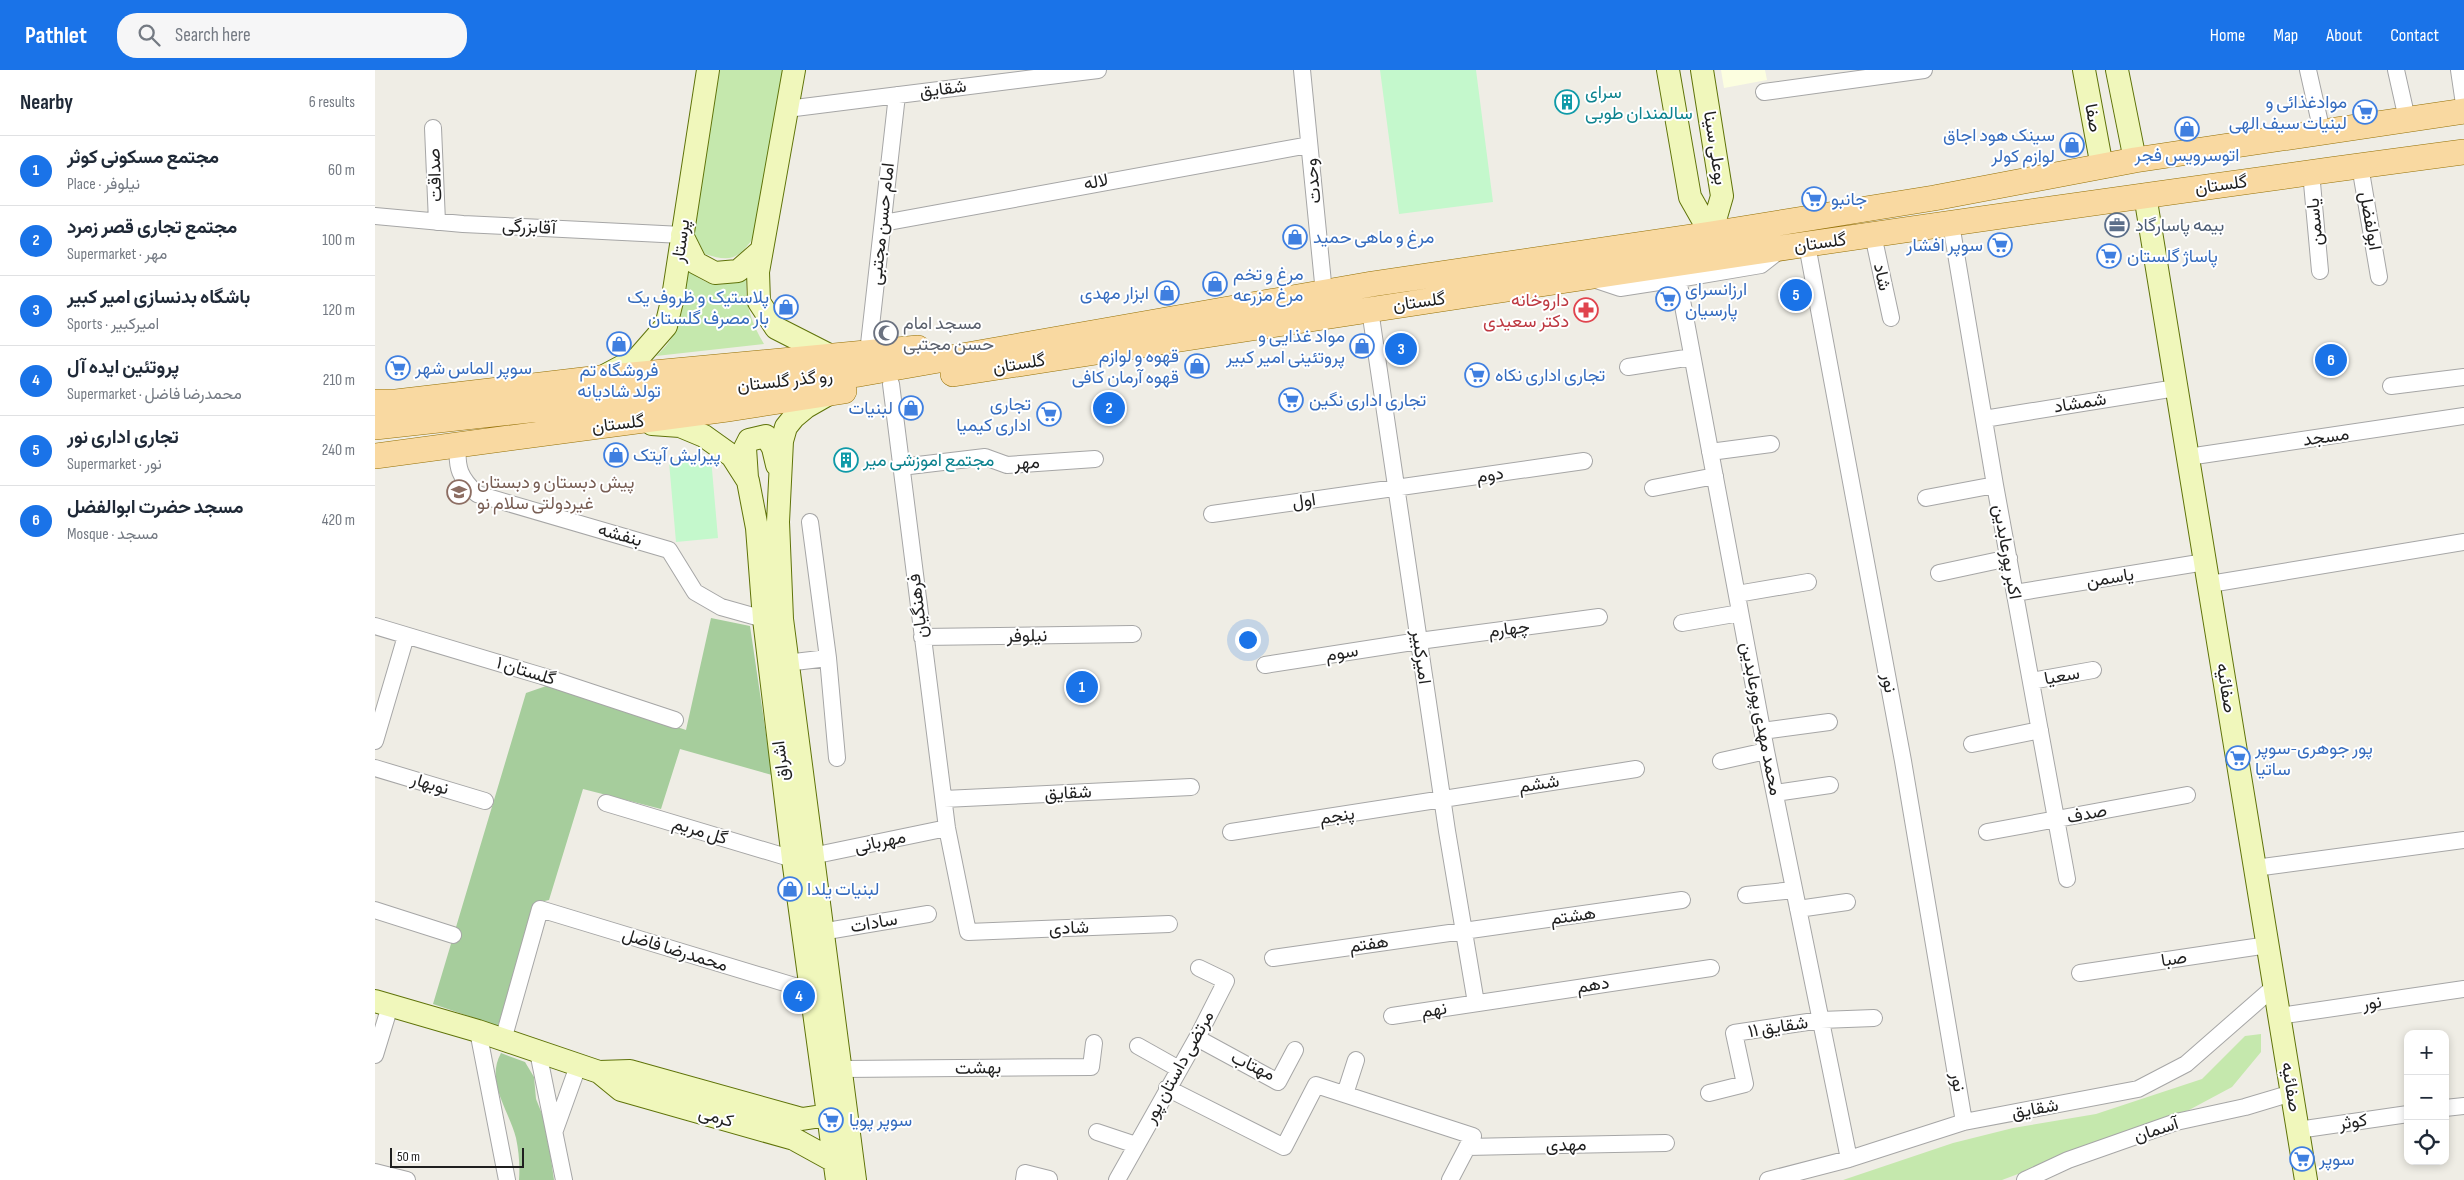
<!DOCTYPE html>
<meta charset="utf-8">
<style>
:root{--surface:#fff;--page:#f6f6f7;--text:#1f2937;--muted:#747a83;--line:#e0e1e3;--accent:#1a73e8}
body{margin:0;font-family:"Sofia Sans Condensed",Vazirmatn,sans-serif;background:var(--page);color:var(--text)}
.controls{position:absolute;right:15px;bottom:15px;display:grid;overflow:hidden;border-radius:10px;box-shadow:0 2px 8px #0003}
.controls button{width:45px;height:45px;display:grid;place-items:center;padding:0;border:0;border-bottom:1px solid var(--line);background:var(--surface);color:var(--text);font:25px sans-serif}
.scale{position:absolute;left:15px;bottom:12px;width:134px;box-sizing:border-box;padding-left:5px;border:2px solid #1f1f1f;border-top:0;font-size:14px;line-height:18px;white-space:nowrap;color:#1f1f1f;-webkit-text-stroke:4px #fff;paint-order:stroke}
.you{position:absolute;left:872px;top:569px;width:18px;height:18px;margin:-12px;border:4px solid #fff;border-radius:50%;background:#1a73e8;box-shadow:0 0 0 8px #1a73e833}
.badge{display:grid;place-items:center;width:32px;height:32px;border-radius:50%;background:var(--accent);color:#fff;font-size:16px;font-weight:700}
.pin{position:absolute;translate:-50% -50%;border:2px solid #fff;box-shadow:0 1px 5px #0006}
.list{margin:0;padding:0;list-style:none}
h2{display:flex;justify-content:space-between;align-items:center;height:65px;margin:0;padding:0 20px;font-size:21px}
h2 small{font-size:16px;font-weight:400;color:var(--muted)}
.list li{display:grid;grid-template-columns:32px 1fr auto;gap:15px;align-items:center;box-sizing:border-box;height:70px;padding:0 20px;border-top:1px solid var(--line)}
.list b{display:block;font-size:19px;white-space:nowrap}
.list p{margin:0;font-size:16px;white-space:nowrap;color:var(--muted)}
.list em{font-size:16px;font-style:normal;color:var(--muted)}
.icon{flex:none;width:28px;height:28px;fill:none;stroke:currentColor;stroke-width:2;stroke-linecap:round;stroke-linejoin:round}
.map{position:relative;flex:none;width:2089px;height:1110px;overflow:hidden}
header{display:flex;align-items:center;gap:30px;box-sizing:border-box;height:70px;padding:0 25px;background:var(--accent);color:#fff}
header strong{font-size:24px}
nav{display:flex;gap:28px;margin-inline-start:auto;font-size:18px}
.search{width:350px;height:45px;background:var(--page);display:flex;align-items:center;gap:12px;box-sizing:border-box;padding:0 18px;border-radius:20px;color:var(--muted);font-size:19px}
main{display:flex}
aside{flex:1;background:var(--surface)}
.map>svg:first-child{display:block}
.education{fill:#fcfee0}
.grass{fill:#c5e8ad}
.forest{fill:#a6cd9c}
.park{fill:#c4f8cc}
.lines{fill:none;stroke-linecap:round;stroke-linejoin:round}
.street-casing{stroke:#a6a6a6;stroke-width:18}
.secondary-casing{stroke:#5f7309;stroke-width:24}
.primary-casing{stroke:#947005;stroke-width:26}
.street{stroke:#fff;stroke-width:16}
.secondary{stroke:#f0f7bb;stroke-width:22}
.primary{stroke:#f9d9a1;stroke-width:25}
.labels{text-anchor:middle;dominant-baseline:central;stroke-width:4;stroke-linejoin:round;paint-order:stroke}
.street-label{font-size:18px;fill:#1f1f1f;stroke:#fff}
.culture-label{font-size:18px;fill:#0d838f;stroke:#fff;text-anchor:start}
.shop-label{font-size:18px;fill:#366cbe;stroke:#fff;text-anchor:start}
.service-label{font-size:18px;fill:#4e5e75;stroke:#fff;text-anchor:start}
.health-label{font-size:18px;fill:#be3a42;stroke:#fff;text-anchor:end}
.worship-label{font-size:18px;fill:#5b616d;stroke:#fff;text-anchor:start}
.education-label{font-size:18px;fill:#785e54;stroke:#fff;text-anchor:start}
</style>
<header>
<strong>Pathlet</strong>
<div class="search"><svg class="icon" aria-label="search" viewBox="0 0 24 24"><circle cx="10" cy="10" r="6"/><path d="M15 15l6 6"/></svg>Search here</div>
<nav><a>Home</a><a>Map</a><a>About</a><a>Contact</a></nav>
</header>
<main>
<aside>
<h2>Nearby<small>6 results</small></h2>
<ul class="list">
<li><span class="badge">1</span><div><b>مجتمع مسکونی کوثر</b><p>Place · نیلوفر</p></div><em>60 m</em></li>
<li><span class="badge">2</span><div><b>مجتمع تجاری قصر زمرد</b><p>Supermarket · مهر</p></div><em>100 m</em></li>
<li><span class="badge">3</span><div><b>باشگاه بدنسازی امیر کبیر</b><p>Sports · امیرکبیر</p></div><em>120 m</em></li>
<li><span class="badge">4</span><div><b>پروتئین ایده آل</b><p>Supermarket · محمدرضا فاضل</p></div><em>210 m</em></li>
<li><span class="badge">5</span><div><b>تجاری اداری نور</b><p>Supermarket · نور</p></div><em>240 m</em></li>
<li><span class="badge">6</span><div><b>مسجد حضرت ابوالفضل</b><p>Mosque · مسجد</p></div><em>420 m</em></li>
</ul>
</aside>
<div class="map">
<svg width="2089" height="1110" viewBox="0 0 2089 1110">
<rect width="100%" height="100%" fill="#efede5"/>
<!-- education -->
<path class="education" d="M1346,0H1390L1392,10L1349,18Z"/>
<!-- grass -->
<path class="grass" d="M345,0H410L380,165C365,188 357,193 330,184L316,158Z
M310,195C328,217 346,219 371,208C370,234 376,252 389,274L281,286C311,260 308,232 310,195Z
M1886,964V982L1857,1017L1814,1040L1627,1110H1468L1578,1073L1638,1058L1721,1044L1827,1009L1870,966Z"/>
<!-- forest -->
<path class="forest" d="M336,548L375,556L397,705L305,679L286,739L208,719L174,830L161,833L123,956L58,934L151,623L174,615L311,660Z
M126,983L150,992L159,1007L161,1029L171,1054L179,1110H144C145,1096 144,1082 141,1068C134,1040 110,1012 126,983Z"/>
<!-- park -->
<path class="park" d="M1005,0H1101L1118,132L1024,144Z
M336,388L343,468L301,472L294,392Z"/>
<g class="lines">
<!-- street casing -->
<g class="street-casing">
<path id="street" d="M927,0L949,223
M1933,0L1947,62
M2021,0L2032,49
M2084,0L2089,34
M1389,22L1549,0
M412,39L723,0
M58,58L62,152
M1985,96L2004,207
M1936,102L1945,201
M0,146L88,154L307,165
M508,153L934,75
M1576,154L1620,415L1692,809
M1498,165L1516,248
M1432,175L1528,691L1589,1052
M1218,209L1245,218L1303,209L1386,195L1405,180
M1303,209L1391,681L1474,1089
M995,240L1072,761L1101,933
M493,283L522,25
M1253,297L1317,287
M516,314L572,758L593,862L794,854
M2016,316L2089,307
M1609,349L1801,318
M83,375C81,398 85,408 102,424L294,480L320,522L346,537L389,549
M1335,382L1396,374
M1813,387L2089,346
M526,397L610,387L632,395L720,389
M1278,418L1340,406
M1551,428L1620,415
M837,444L1209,391
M435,452L453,588L462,688
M1564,503L1634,488
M1835,514L2089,472
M1640,523L1830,492
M1362,524L1433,512
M1307,553L1365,543
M0,556L167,606L300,650
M547,567L758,564
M411,593L453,588
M890,595L1044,571L1224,547
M1656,611L1718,600
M1387,661L1454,652
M0,671L31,566
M1597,674L1665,660
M1346,691L1391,681
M0,698L110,731
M1400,723L1455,715
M569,729L816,717
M231,733L418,789
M856,762L1261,699
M1612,762L1812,725
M437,786L572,758
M1880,798L2089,770
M1371,825L1419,820
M1423,839L1472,832
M0,840L78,865
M446,862L553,844
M898,888L1307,830
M1705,903L1893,875
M1017,946L1336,898
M1904,946L2089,919
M103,961L132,1110
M822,968L903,1012L920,980
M128,970L165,839L436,921
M763,976L804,999
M163,982L189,1110
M0,985L15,936
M467,999L716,997L719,973
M792,1018L909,1077L941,1015L1098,1066L1075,1110
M1334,1023L1370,1014L1359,963L1446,950L1499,948
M970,1024L981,990
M2070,1038L2089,1036
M180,1060L203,996
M1923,1060L2033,1044
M722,1062L761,1075
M1092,1077L1291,1073
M0,1102L32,1110
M649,1110L650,1103L674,1109
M742,1110L822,968L851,911L824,898
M1393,1110L1474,1089L1589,1052L1763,1019L1811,994L1899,917
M1650,1110L1693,1090L1801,1052L1870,1037L1917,1023"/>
</g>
<!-- secondary casing -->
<g class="secondary-casing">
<path id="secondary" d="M419,0L383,202L384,232L401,258L456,286
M1293,0L1315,127L1336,164
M1327,0L1347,126L1336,164
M1709,0L1727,97
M1742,0L1760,90
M1770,125L1931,1110
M307,165L321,193L340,203L363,201L387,180
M229,306L263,288L291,256L298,227L333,0
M452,325L431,337L419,347L411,357L407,371L403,452L407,549L480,1110
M277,354L305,356L329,366L357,386L373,411L382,458L389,549L418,789L462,1110
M372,408L370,378L374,370L391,366L398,378L402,395
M0,931L103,961L224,1002L255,1001L427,1049L453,1045
M224,1002L246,1020L419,1069L459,1091"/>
</g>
<!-- primary casing -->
<g class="primary-casing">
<path id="primary" d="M578,304C1081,226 1584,149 2089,82
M0,332H21L225,308L543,278
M0,357L484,304L997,214L1336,164L1559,128L1760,90L2089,41
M0,386L352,339L469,321"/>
</g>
<!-- street -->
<use href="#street" class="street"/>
<!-- secondary -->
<use href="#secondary" class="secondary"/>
<!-- primary -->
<use href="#primary" class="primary"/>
</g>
<!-- icons -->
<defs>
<g id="building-ring" transform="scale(1.25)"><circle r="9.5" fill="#fff" stroke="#0f9aa8" stroke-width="1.5"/><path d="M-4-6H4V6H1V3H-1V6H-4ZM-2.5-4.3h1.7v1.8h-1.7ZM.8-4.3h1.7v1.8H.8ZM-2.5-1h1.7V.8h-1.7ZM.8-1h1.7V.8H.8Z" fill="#0f9aa8"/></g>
<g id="supermarket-ring" transform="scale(1.25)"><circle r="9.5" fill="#fff" stroke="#3f7fe0" stroke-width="1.5"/><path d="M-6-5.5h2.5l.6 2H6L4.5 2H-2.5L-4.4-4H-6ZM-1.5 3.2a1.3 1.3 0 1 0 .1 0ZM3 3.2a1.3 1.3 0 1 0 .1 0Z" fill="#3f7fe0"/></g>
<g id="shop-ring" transform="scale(1.25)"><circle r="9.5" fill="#fff" stroke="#3f7fe0" stroke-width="1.5"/><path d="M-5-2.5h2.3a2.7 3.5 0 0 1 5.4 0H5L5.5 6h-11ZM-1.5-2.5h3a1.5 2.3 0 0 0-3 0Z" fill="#3f7fe0"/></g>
<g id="office-ring" transform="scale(1.25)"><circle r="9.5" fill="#fff" stroke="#5c6f8a" stroke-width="1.5"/><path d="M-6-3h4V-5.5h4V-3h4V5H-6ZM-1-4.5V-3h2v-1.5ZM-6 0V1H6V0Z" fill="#5c6f8a"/></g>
<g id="pharmacy-ring" transform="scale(1.25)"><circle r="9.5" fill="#fff" stroke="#e0444e" stroke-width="1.5"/><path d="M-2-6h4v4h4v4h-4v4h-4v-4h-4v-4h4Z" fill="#e0444e"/></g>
<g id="mosque-ring" transform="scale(1.25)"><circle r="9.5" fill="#fff" stroke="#6b7280" stroke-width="1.5"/><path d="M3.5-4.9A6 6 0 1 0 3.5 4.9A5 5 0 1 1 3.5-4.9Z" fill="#6b7280"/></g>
<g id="school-ring" transform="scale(1.25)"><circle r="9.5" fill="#fff" stroke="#8d6e63" stroke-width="1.5"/><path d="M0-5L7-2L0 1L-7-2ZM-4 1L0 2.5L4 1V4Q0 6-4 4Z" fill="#8d6e63"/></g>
</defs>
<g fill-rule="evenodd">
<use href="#building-ring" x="1192" y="32"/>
<use href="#supermarket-ring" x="1990" y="42"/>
<use href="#shop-ring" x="1812" y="59"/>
<use href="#shop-ring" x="1697" y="75"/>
<use href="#supermarket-ring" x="1439" y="129"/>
<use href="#office-ring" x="1742" y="155"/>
<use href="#shop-ring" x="920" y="167"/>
<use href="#supermarket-ring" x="1625" y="175"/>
<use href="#supermarket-ring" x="1734" y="186"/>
<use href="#shop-ring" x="840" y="214"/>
<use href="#shop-ring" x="792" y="223"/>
<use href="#supermarket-ring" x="1293" y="229"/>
<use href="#shop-ring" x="411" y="237"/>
<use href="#pharmacy-ring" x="1211" y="240"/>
<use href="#mosque-ring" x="511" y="263"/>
<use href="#shop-ring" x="244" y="274"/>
<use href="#shop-ring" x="987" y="276"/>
<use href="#shop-ring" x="822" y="296"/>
<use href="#supermarket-ring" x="23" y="298"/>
<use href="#supermarket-ring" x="1102" y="305"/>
<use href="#supermarket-ring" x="916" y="330"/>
<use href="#shop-ring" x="536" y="338"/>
<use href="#supermarket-ring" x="674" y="344"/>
<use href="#shop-ring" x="241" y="385"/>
<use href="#building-ring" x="471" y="390"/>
<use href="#school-ring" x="84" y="422"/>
<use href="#supermarket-ring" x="1863" y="688"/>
<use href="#shop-ring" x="415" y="819"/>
<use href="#supermarket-ring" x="456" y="1050"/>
<use href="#supermarket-ring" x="1927" y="1089"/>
</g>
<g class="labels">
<!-- street labels -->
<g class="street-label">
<text transform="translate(568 19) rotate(-7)">شقایق</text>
<text transform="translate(1718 48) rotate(80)">صفا</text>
<text transform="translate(1340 78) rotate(81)">بوعلی سینا</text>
<text transform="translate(60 105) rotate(-92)">صداقت</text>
<text transform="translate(938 111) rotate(-96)">وحدت</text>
<text transform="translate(721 112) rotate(-10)">لاله</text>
<text transform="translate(1846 115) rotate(-8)">گلستان</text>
<text transform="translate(1995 151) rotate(80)">ابولفضل</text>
<text transform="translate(1940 152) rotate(-95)">یاسمن</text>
<text transform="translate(507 154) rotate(-84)">امام حسن مجتبی</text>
<text transform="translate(154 157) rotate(3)">آقابزرگی</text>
<text transform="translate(306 171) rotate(-82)">پرستار</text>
<text transform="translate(1445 173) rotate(-8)">گلستان</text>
<text transform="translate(1507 207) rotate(78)">شاد</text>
<text transform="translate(1044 232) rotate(-8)">گلستان</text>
<text transform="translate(644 294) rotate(-9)">گلستان</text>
<text transform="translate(410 311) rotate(-6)">رو گذر گلستان</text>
<text transform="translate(1705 333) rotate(-9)">شمشاد</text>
<text transform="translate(243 354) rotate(-7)">گلستان</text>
<text transform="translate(1951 367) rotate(-8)">مسجد</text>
<text transform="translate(652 393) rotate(-3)">مهر</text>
<text transform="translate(1115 405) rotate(-9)">دوم</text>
<text transform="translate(929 431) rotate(-8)">اول</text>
<text transform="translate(245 465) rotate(16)">بنفشه</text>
<text transform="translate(1632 482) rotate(80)">اکبر پورعابدین</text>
<text transform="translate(1735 508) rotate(-9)">یاسمن</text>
<text transform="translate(543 536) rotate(-97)">فرهنگیان</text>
<text transform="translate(1134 559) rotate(-7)">چهارم</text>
<text transform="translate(652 566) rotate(-1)">نیلوفر</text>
<text transform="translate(967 583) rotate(-9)">سوم</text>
<text transform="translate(1046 587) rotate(82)">امیرکبیر</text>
<text transform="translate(151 601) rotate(17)">گلستان ۱</text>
<text transform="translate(1687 606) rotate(-10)">سعیا</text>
<text transform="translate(1514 613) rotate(80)">نور</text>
<text transform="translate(1851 618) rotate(81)">صفائیه</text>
<text transform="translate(1386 649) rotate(79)">محمد مهدی پورعابدین</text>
<text transform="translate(406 691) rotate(-97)">اشراق</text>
<text transform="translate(55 714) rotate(17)">نوبهار</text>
<text transform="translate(1164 714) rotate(-9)">ششم</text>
<text transform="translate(693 723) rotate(-3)">شقایق</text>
<text transform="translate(1712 744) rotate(-11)">صدف</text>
<text transform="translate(962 746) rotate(-9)">پنجم</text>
<text transform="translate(325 761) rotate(17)">گل مریم</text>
<text transform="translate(505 772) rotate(-12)">مهربانی</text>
<text transform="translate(1198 846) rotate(-8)">هشتم</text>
<text transform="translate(499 853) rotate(-10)">سادات</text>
<text transform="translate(694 858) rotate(-2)">شادی</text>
<text transform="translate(994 874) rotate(-8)">هفتم</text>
<text transform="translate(300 880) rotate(17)">محمدرضا فاضل</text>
<text transform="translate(1799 889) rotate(-9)">صبا</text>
<text transform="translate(1218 915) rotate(-9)">دهم</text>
<text transform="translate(1997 933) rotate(-8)">نور</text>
<text transform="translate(1059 940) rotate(-9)">نهم</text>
<text transform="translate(1403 957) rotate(-9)">شقایق ۱۱</text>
<text transform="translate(878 996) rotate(25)">مهتاب</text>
<text transform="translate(804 997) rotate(-61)">مرتضی داستان پور</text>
<text transform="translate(603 998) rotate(-1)">بهشت</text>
<text transform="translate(1583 1012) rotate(80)">نور</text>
<text transform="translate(1916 1017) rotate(81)">صفائیه</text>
<text transform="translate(1660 1039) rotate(-10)">شقایق</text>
<text transform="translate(341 1047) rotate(16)">کرمی</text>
<text transform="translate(1978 1052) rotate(-8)">کوثر</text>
<text transform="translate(1781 1060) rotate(-18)">آسمان</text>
<text transform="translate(1191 1075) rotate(-1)">مهدی</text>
</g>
<!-- culture labels -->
<g class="culture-label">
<text x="1210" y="22">سرای<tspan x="1210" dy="21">سالمندان طوبی</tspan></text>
<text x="488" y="390">مجتمع اموزشی میر</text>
</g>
<!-- shop labels -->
<g class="shop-label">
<text x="1972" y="32" text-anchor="end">موادغذائی و<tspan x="1972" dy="21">لبنیات سیف الهی</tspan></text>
<text x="1680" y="65" text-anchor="end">سینک هود اجاق<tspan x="1680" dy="21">لوازم کولر</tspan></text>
<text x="1812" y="85" text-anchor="middle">اتوسرویس فجر</text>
<text x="1456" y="129">جانبو</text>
<text x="938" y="167">مرغ و ماهی حمید</text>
<text x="1608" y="175" text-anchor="end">سوپر افشار</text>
<text x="1752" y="186">پاساژ گلستان</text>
<text x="858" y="204">مرغ و تخم<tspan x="858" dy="21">مرغ مزرعه</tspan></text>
<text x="1310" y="219">ارزانسرای<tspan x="1310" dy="21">پارسیان</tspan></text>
<text x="774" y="223" text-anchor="end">ابزار مهدی</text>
<text x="394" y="227" text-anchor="end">پلاستیک و ظروف یک<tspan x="394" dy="21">بار مصرف گلستان</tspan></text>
<text x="970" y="266" text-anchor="end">مواد غذایی و<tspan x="970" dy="21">پروتئینی امیر کبیر</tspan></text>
<text x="804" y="286" text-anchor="end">قهوه و لوازم<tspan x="804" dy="21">قهوه آرمان کافی</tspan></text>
<text x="40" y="298">سوپر الماس شهر</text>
<text x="244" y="300" text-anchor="middle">فروشگاه تم<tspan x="244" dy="21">تولد شادیانه</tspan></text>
<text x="1120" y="305">تجاری اداری نکاه</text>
<text x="934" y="330">تجاری اداری نگین</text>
<text x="656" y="334" text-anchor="end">تجاری<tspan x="656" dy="21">اداری کیمیا</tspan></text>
<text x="518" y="338" text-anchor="end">لبنیات</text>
<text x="258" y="385">پیرایش آیتک</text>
<text x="1880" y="678">پور جوهری-سوپر<tspan x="1880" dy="21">ساتیا</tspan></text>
<text x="432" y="819">لبنیات یلدا</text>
<text x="474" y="1050">سوپر پویا</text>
<text x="1944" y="1089">سوپر</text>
</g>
<!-- service labels -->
<g class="service-label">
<text x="1760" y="155">بیمه پاسارگاد</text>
</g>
<!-- health labels -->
<g class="health-label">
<text x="1194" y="230">داروخانه<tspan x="1194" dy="21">دکتر سعیدی</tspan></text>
</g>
<!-- worship labels -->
<g class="worship-label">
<text x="528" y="253">مسجد امام<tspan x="528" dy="21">حسن مجتبی</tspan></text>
</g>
<!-- education labels -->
<g class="education-label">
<text x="102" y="412">پیش دبستان و دبستان<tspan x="102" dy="21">غیردولتی سلام نو</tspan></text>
</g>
</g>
</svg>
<div class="controls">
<button>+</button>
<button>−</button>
<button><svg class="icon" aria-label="locate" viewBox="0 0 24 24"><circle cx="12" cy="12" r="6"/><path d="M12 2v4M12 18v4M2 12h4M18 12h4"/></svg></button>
</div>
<div class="scale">50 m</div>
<div class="you"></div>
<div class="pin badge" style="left:707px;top:617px">1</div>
<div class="pin badge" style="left:734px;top:338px">2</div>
<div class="pin badge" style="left:1026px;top:279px">3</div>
<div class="pin badge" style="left:424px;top:926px">4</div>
<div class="pin badge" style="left:1421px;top:225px">5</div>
<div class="pin badge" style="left:1956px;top:290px">6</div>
</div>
</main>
